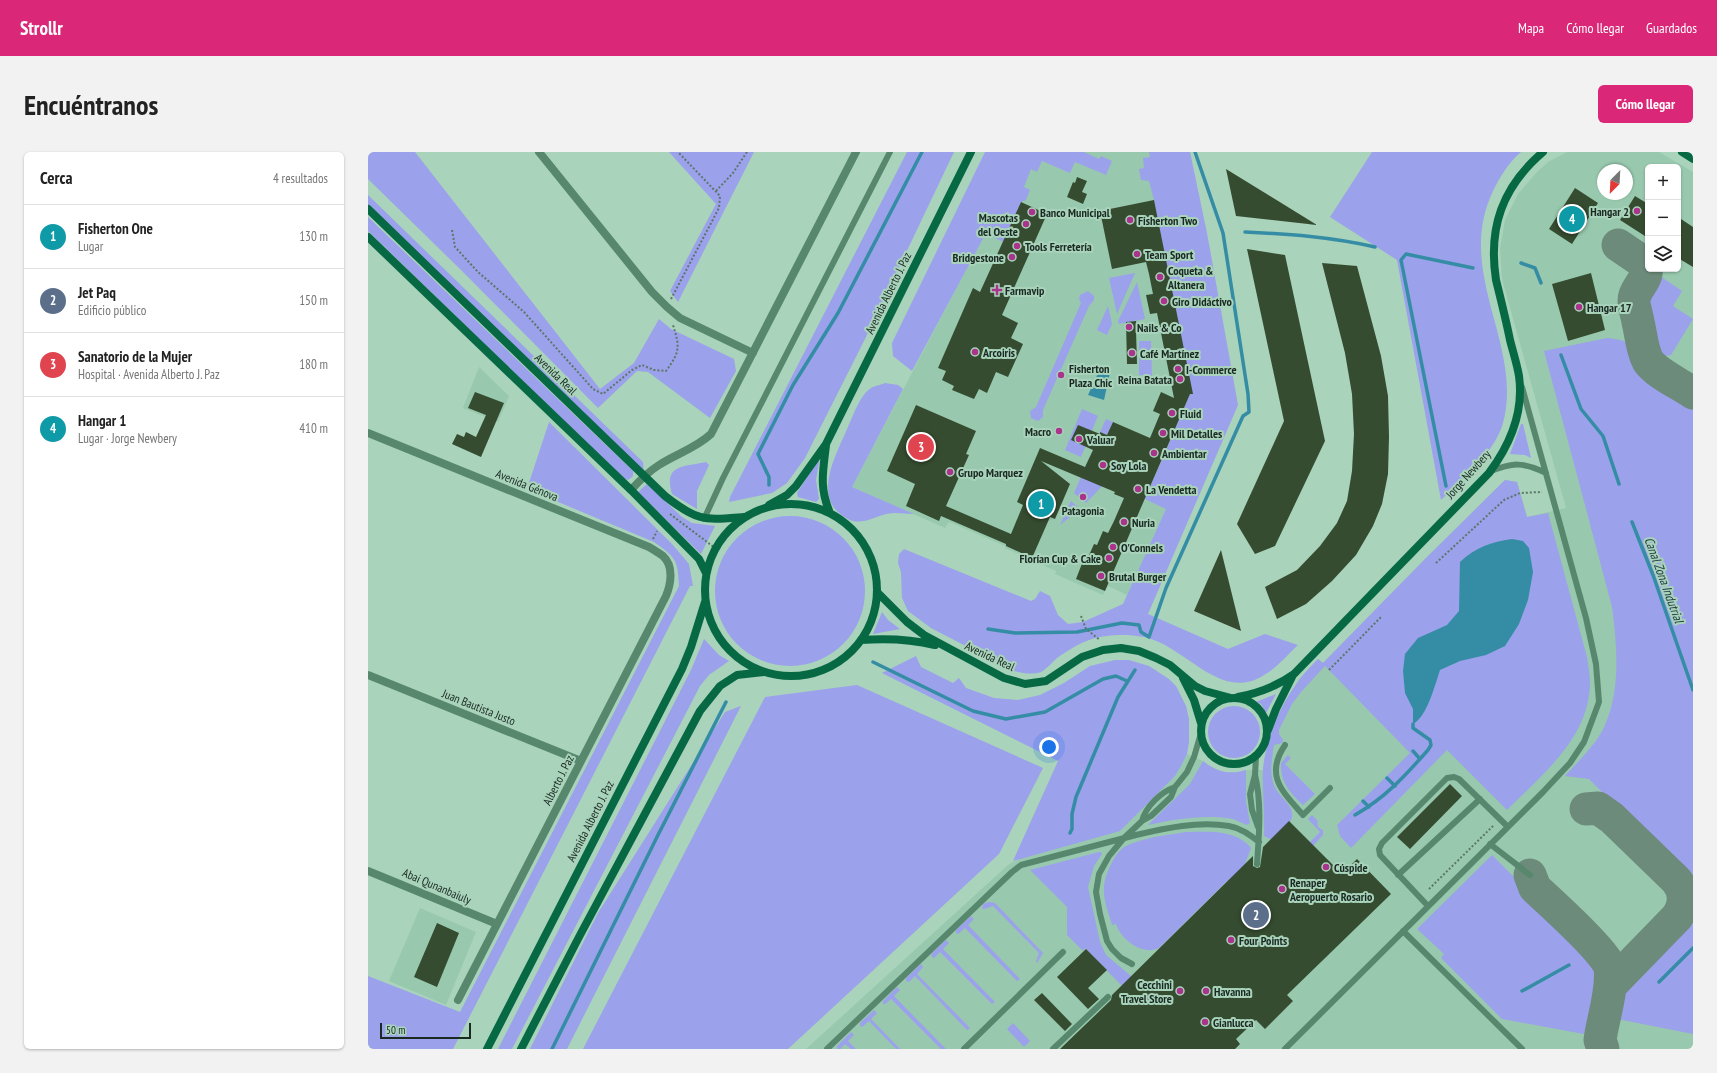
<!DOCTYPE html>
<html lang="es">
<meta charset="utf-8">
<style>
:root{--surface:#fff;--page:#f2f2f2;--text:#222;--muted:#767676;--line:#e0e0e0;--accent:#db2777}
body{margin:0;font-family:"PT Sans Narrow",sans-serif;background:var(--page);color:var(--text)}
.controls{position:absolute;right:12px;top:12px;display:grid;overflow:hidden;border-radius:6px;box-shadow:0 1px 3px #0004}
.controls button{width:36px;height:36px;display:grid;place-items:center;padding:0;border:0;border-bottom:1px solid var(--line);background:var(--surface);color:var(--text);font:20px sans-serif}
.compass{position:absolute;left:1229px;top:12px;width:36px;height:36px;border-radius:50%;background:var(--surface);box-shadow:0 1px 3px #0004;rotate:204deg}
.scale{position:absolute;left:12px;bottom:10px;width:91px;box-sizing:border-box;padding-left:4px;border:2px solid #1a2a22;border-top:0;font-size:11px;line-height:14px;white-space:nowrap;color:#1a2a22;-webkit-text-stroke:3px #a9d3bb;paint-order:stroke}
.you{position:absolute;left:681px;top:595px;width:14px;height:14px;margin:-10px;border:3px solid #fff;border-radius:50%;background:#1a73e8;box-shadow:0 0 0 6px #1a73e833}
.badge{display:grid;place-items:center;width:26px;height:26px;border-radius:50%;background:var(--accent);color:#fff;font-size:13px;font-weight:700}
.pin{position:absolute;translate:-50% -50%;border:2px solid #fff;box-shadow:0 1px 4px #0006}
.list{margin:0;padding:0;list-style:none}
h2{display:flex;justify-content:space-between;align-items:center;height:52px;margin:0;padding:0 16px;font-size:17px}
h2 small{font-size:13px;font-weight:400;color:var(--muted)}
.list li{display:grid;grid-template-columns:26px 1fr auto;gap:12px;align-items:center;box-sizing:border-box;height:64px;padding:0 16px;border-top:1px solid var(--line)}
.list b{display:block;font-size:15px;white-space:nowrap}
.list p{margin:0;font-size:13px;white-space:nowrap;color:var(--muted)}
.list em{font-size:13px;font-style:normal;color:var(--muted)}
.icon{flex:none;width:22px;height:22px;fill:none;stroke:currentColor;stroke-width:2;stroke-linecap:round;stroke-linejoin:round}
.map{position:relative;flex:none;width:1325px;height:897px;overflow:hidden;border-radius:6px}
header{display:flex;align-items:center;gap:24px;box-sizing:border-box;height:56px;padding:0 20px;background:var(--accent);color:#fff}
header strong{font-size:19px}
nav{display:flex;gap:22px;margin-inline-start:auto;font-size:14px}
.intro{display:flex;align-items:center;justify-content:space-between;box-sizing:border-box;height:96px;padding:0 24px}
h1{margin:0;font-size:28px}
.button{padding:10px 18px;border-radius:6px;background:var(--accent);color:#fff;font-size:14px;font-weight:700}
main{display:flex;gap:24px;padding:0 24px}
aside{flex:1;background:var(--surface);border-radius:6px;box-shadow:0 1px 3px #0004}
.map>svg:first-child{display:block}
.built{fill:#98c9ae;fill-rule:evenodd}
.green{fill:#9ba1eb}
.water{fill:#358da5}
.lines{fill:none;stroke-linecap:round;stroke-linejoin:round}
.stream{stroke:#358da5;stroke-width:3.5}
.taxiway{stroke:#6c8b7a;stroke-width:33}
.building{fill:#354c30}
.path{stroke:#5b7768;stroke-width:2;stroke-dasharray:2 2;stroke-linecap:butt}
.lane{stroke:#57886e;stroke-width:6}
.street{stroke:#57886e;stroke-width:8}
.secondary{stroke:#076944;stroke-width:8}
.poi-dot{fill:#aa348b;stroke:#a9d3bb;stroke-width:1.5}
.labels{text-anchor:middle;dominant-baseline:central;stroke-width:4;stroke-linejoin:round;paint-order:stroke}
.poi-label{font-size:12px;font-weight:bold;fill:#1a2a22;stroke:#a9d3bb;text-anchor:start}
.street-label{font-size:12px;fill:#1a2a22;stroke:#a9d3bb}
.water-label{font-size:13px;font-style:italic;fill:#243f48;stroke:#a9d3bb}
</style>
<header>
<strong>Strollr</strong>
<nav><a>Mapa</a><a>Cómo llegar</a><a>Guardados</a></nav>
</header>
<div class="intro"><h1>Encuéntranos</h1><a class="button">Cómo llegar</a></div>
<main>
<aside>
<h2>Cerca<small>4 resultados</small></h2>
<ul class="list">
<li><span class="badge" style="background:#0f9aa8">1</span><div><b>Fisherton One</b><p>Lugar</p></div><em>130 m</em></li>
<li><span class="badge" style="background:#5c6f8a">2</span><div><b>Jet Paq</b><p>Edificio público</p></div><em>150 m</em></li>
<li><span class="badge" style="background:#e0444e">3</span><div><b>Sanatorio de la Mujer</b><p>Hospital · Avenida Alberto J. Paz</p></div><em>180 m</em></li>
<li><span class="badge" style="background:#0f9aa8">4</span><div><b>Hangar 1</b><p>Lugar · Jorge Newbery</p></div><em>410 m</em></li>
</ul>
</aside>
<div class="map">
<svg width="1325" height="897" viewBox="0 0 1325 897">
<rect width="100%" height="100%" fill="#a9d3bb"/>
<!-- built -->
<path class="built" d="M660,0H796L848,248L759,443L740,434L735,443L687,422L688,419L637,396V394L584,371L581,370L577,376L484,335Z
M1199,0H1291L1325,20V897H438L640,713L807,624L819,602L835,609L842,615L859,621H869L878,618H895L897,603L903,581L915,555L931,527L950,507L955,511L1057,407L1137,328L1149,330L1159,365L1198,356L1134,127L1132,97L1137,68L1150,42L1169,20L1180,10ZM1280,15H1310V117H1280ZM1235,18H1259V42H1235Z
M111,215L141,244L130,270L95,256Z
M52,756L108,780L78,853L21,829Z"/>
<!-- green -->
<path class="green" d="M0,0H47L232,237L266,211L291,167L303,177L366,207L368,219L342,266L280,220L269,219L230,256L93,118L0,27Z
M301,0H386L310,150L302,139L348,52Z
M539,0H586L496,189L437,306L419,331L404,341L361,350L362,345Z
M617,0H716L731,7L733,4L744,9L738,23L707,10L702,21L674,9L669,20L663,17L656,35L662,38L658,48L653,50L635,90L618,81L544,219L525,204L524,191Z
M781,0H822L839,81L870,253L780,462L860,497L897,482L930,493C920,502 909,516 896,523C850,553 814,487 769,484C756,482 737,483 724,487C713,490 699,499 689,506C684,510 679,517 673,520C664,523 654,521 646,519L563,476L540,459L534,446L533,420L530,411L531,402L536,397L663,449L667,447L672,439L682,444L690,463L700,472L715,470L755,452L798,357L777,347L822,242H824L786,48L781,29L773,28L771,17L776,16L775,6L782,5Z
M1004,0H1153C1140,11 1132,25 1125,39C1086,121 1156,193 1135,271C1127,300 1094,328 1073,348L1029,108L962,65Z
M0,43L275,310L276,324L0,57Z
M0,65L265,319V324L260,328L255,326L0,79Z
M767,121L749,162L741,126Z
M1292,124L1314,139L1305,154L1325,167L1303,203C1296,205 1290,203 1286,197C1281,187 1278,158 1276,146Z
M769,130L777,167L751,172L750,169Z
M720,139L726,144V148L721,154L675,258V265L670,269L663,266L662,259L668,255L713,151L711,147L712,143Z
M740,154L744,172L739,183L729,178Z
M1239,186C1277,189 1258,204 1275,218C1291,231 1309,241 1325,251V732L1221,627L1197,624C1209,611 1231,589 1237,573C1253,536 1249,493 1244,455L1176,199Z
M771,189H783L784,224L771,223Z
M517,231L530,233L535,237L484,335L546,362C537,362 527,360 518,362C507,365 492,374 480,367C442,348 468,303 480,275C485,264 492,243 503,236C506,234 513,233 517,231Z
M714,257L730,264L713,305L697,298Z
M738,267L745,270L739,283L732,280Z
M181,270L304,392L321,412L325,434H322L85,897H0V824L92,860L311,434C310,407 307,405 286,390L159,337Z
M1153,272H1155L1163,306L1157,303L1142,302Z
M452,305L448,328L451,347L448,350L430,345L429,341Z
M338,310L341,313L329,339V357L304,342C295,312 316,315 338,310Z
M716,318L740,328L718,351L706,341Z
M1137,328L1149,330L1159,365L1180,361L1219,505C1220,513 1222,522 1222,530C1222,585 1175,622 1139,658L1079,598L983,696L972,684L969,673L1042,601L957,514L933,540L924,552L911,578V582L915,588L914,591L906,593C904,606 901,621 906,633C910,645 926,652 924,665C923,673 910,682 904,688L896,684C897,662 894,639 895,617C898,586 913,551 932,527C937,520 944,513 950,507L955,511L1057,407Z
M279,332L314,365L324,371L347,374L333,402L270,340Z
M703,349L712,357L692,373Z
M347 439a75 75 0 1 1 150 0a75 75 0 1 1-150 0Z
M514,460L520,468L532,477L505,482Z
M336,487L351,503L361,509L341,523L332,534L144,897H130L323,518Z
M548,504L553,515L585,531L591,526L598,536L626,546L650,548L672,543L696,531L722,514L747,508H761L781,514L801,527L808,534L818,554L821,567V590L819,602L813,614L807,624L752,679L645,709L690,609L514,521Z
M489,533L675,616L631,702L420,897H215L397,545Z
M908,542L898,561L893,552L888,550Z
M373,554L199,897H162L230,761L357,560Z
M840 580a26 26 0 1 1 52 0a26 26 0 1 1-52 0Z
M920,603L923,606L917,612L947,642L935,653C922,641 912,630 913,611Z
M835,609C849,620 861,623 878,618V650L882,671L879,673C874,671 870,669 865,667C837,662 807,667 780,673L822,632Z
M944,663L949,668L950,675L955,678V683L942,697L938,694L952,680L940,667Z
M819,680C841,680 867,677 883,696L877,712L863,732L859,729L791,796C775,804 753,788 748,772L744,773C741,762 735,748 736,736C736,724 747,699 758,694C777,685 799,683 819,680Z
M731,700H733L734,702L726,714L720,735L732,790L738,803L763,824L744,851L742,849L755,835L717,796L715,799L699,783V755L662,718Z
M1124,703L1214,793C1218,798 1223,802 1226,808C1238,831 1227,860 1216,882L1134,867L1073,806L1076,802L1049,777Z
M621,750L627,751L675,801L669,811L668,809L671,801L625,754L616,757L614,756L615,752Z
M1325,763V882L1249,867L1253,844L1264,825Z
M603,764L606,767L600,773L652,827L649,829L597,776L590,782L588,781V778Z
M578,788L581,791L575,797L627,850L624,852L572,800L566,806L564,805L563,802Z
M553,812L555,815L549,822L602,876L599,878L547,824L541,830L538,829V826Z
M529,835L532,838L526,844L578,897H573L523,847L517,852H515V849Z
M506,858L509,861L503,867L532,897H528L501,869L494,875L492,874V871Z
M645,871L662,889L656,895L639,877Z
M483,880L486,883L480,889L488,897H483L477,892L472,897H469V894Z"/>
<!-- water -->
<path class="water" d="M732,217L742,221L736,248L720,243Z
M1144,387L1155,389L1161,396L1165,420L1160,448L1151,472L1137,494L1118,503L1092,509L1072,518C1067,533 1059,565 1045,572V557L1037,541L1035,519L1037,502L1050,486L1079,473L1091,459L1092,410C1108,395 1123,390 1144,387Z"/>
<g class="lines">
<!-- stream -->
<path class="stream" d="M877,80C921,82 964,85 1007,95
M1153,111L1167,116L1173,131
M1193,203L1213,257L1235,284L1251,332
M401,333V325L390,302L425,233L470,161L554,0
M1078,334L1033,108L1038,102L1105,116
M1264,370L1285,423L1325,538
M620,477L647,481L709,480L754,471L771,473L773,480L781,485L798,436L875,264L881,260L880,242L855,81L827,0
M505,510L605,559L638,567L677,560L735,527L748,524L759,529
M1045,599L1052,607
M1019,626L1027,634
M995,649L1001,655
M987,663C1017,646 1037,624 1060,598L1063,593L1062,588L1045,576V572
M702,681L704,677V662L708,645L750,545L767,518
M1291,830L1325,796
M1154,839L1201,813
M184,897L290,683L358,550"/>
<!-- taxiway -->
<path class="taxiway" d="M1250,93L1275,110C1284,124 1272,130 1267,143C1264,151 1269,162 1270,170C1273,182 1274,198 1280,209C1288,221 1312,232 1325,241
M1218,657L1230,656L1244,666L1308,728C1318,740 1317,753 1309,765L1242,834
M1162,723L1167,736C1181,749 1240,802 1242,816C1245,838 1235,866 1232,888L1235,897"/>
</g>
<!-- building -->
<path class="building" d="M858,17L949,73L868,64Z
M709,25L719,29L714,40L719,42L715,52L699,45L705,30L707,31Z
M1207,36L1230,51L1204,92L1181,77Z
M1267,44L1280,52V86L1252,68Z
M786,48L825,242H822L737,439L708,427L715,409L718,410L726,392L729,393L735,379L740,381L746,369L756,346L746,342L747,340L673,309L702,332L687,367L682,365L664,406L638,394V392L573,364L571,369L538,354L547,332L519,319L548,253L608,279L598,302L601,303L578,354L643,382L655,353L649,350L672,296L717,315L725,298L703,288L710,273L732,282V280L739,283L745,270L782,286L792,262L785,259L793,240L806,246L789,161L782,162L778,143L785,142L781,122L778,110L744,117L732,59Z
M653,50L679,62L634,163L650,171L643,186L655,192L640,225L628,220L619,241L611,237L606,247L584,238L586,234L574,228L578,219L570,216L605,136L612,140Z
M1310,65L1325,75V115L1310,106Z
M879,97L917,103L957,289L907,394L887,402L869,372L916,269Z
M954,111L989,114L1013,204L1020,244L1021,285L1020,322L1014,352L1005,374L988,403L964,429L938,452L909,467L897,435L929,418L952,394L969,371L979,349L984,319L986,282L984,242L977,201Z
M1223,121L1237,178L1200,189L1184,132Z
M768,169L770,178H768L769,212H759L758,170Z
M107,240L136,251L113,305L84,292L89,282L96,285L98,280L108,285L118,263L100,256Z
M853,398L873,479L826,459Z
M1082,632L1094,644L1042,697L1029,685Z
M921,669L969,717L975,710L981,715L989,707L1023,742L919,843L925,849L897,877L888,868L868,887L872,892L867,897H692L743,848L744,843L885,704V714L889,716L892,715L895,695Z
M69,771L91,781L69,835L46,825Z
M718,797L739,818L720,836L731,847L720,857L689,825Z
M674,841L704,872L697,879L666,848Z"/>
<g class="lines">
<!-- path -->
<path class="path" d="M348,39L365,21L379,0
M84,78L87,95L110,120L156,160L225,237L235,242L264,218L274,213L286,218L298,219C312,200 312,195 305,173
M303,147L351,56L352,44L310,0
M302,362L347,396
M285,387L289,379
M1068,411L1136,348L1152,341L1174,340
M713,464L718,477L732,488
M961,518L1013,465
M1061,737L1126,673"/>
<!-- lane -->
<path class="lane" d="M1121,320C1145,310 1155,310 1178,321
M336,367L355,326L522,0
M917,593C896,624 915,640 935,663L962,636
M888,605L887,623L882,642L884,658L890,675
M887,623C894,652 891,682 889,712
M774,669C778,654 793,640 807,635
M1122,692L1162,723
M1030,723L1112,647
M1060,754L1012,703L1011,697L1014,691L1079,626L1086,625L1091,627L1140,675
M1035,779L1154,897
M764,812L753,806L744,797L739,789L732,762L728,740L731,722L741,704L756,686L774,669L783,664L803,645L807,635L819,620L826,605L833,581
M459,897L644,720L653,713C691,703 730,693 768,683C798,676 830,669 861,674C873,676 882,683 891,690
M596,897L695,800
M685,897L740,845
M917,897L1175,640L1202,611L1216,590L1231,550L1228,512L1218,466L1154,235"/>
<!-- street -->
<path class="street" d="M171,0L284,140L299,155L312,166L385,201
M0,281L281,395C286,398 291,401 295,404C306,414 303,432 298,444L90,848
M263,338C271,329 280,320 291,313C308,302 328,296 343,282L488,0
M0,523L213,609
M0,719L129,772"/>
<!-- secondary -->
<path class="secondary" d="M1314,0L1325,7
M0,57L297,344C330,370 336,368 376,365
M0,85L263,338L331,407L338,421
M458,293C455,320 451,335 462,361
M337 438a86 86 0 1 1 172 0a86 86 0 1 1-172 0Z
M401,353L419,343L428,334L458,292L603,0
M509,440L539,470L556,483L636,526L657,532L678,529L714,505L735,498L753,496L771,499L788,506L802,513L827,534L837,539L863,546
M493,488C519,486 542,487 567,493
M815,526L826,548L833,571
M870,545C891,541 908,535 926,522L1121,321C1142,293 1156,260 1151,224C1149,212 1145,200 1142,188C1138,168 1133,148 1128,128C1120,76 1134,35 1175,0
M833 579a33 33 0 1 1 66 0a33 33 0 1 1-66 0Z
M900,578L908,557L924,525
M119,897L314,517L323,495L337,450
M153,897L211,785L332,559L352,534L369,523L396,520"/>
</g>
<!-- markers -->
<g class="poi-dot">
<circle cx="1269" cy="59" r="4"/>
<circle cx="664" cy="60" r="4"/>
<circle cx="762" cy="68" r="4"/>
<circle cx="658" cy="72" r="4"/>
<circle cx="649" cy="94" r="4"/>
<circle cx="769" cy="102" r="4"/>
<circle cx="644" cy="105" r="4"/>
<circle cx="792" cy="125" r="4"/>
<path d="M627 132h4v4h4v4h-4v4h-4v-4h-4v-4h4z"/>
<circle cx="796" cy="149" r="4"/>
<circle cx="1211" cy="155" r="4"/>
<circle cx="761" cy="175" r="4"/>
<circle cx="607" cy="200" r="4"/>
<circle cx="764" cy="201" r="4"/>
<circle cx="810" cy="217" r="4"/>
<circle cx="693" cy="223" r="4"/>
<circle cx="812" cy="227" r="4"/>
<circle cx="804" cy="261" r="4"/>
<circle cx="691" cy="279" r="4"/>
<circle cx="795" cy="281" r="4"/>
<circle cx="711" cy="287" r="4"/>
<circle cx="786" cy="301" r="4"/>
<circle cx="735" cy="313" r="4"/>
<circle cx="582" cy="320" r="4"/>
<circle cx="770" cy="337" r="4"/>
<circle cx="715" cy="345" r="4"/>
<circle cx="756" cy="370" r="4"/>
<circle cx="745" cy="395" r="4"/>
<circle cx="741" cy="406" r="4"/>
<circle cx="733" cy="424" r="4"/>
<circle cx="958" cy="715" r="4"/>
<circle cx="914" cy="737" r="4"/>
<circle cx="863" cy="788" r="4"/>
<circle cx="812" cy="839" r="4"/>
<circle cx="838" cy="839" r="4"/>
<circle cx="837" cy="870" r="4"/>
</g>
<g class="labels">
<!-- poi labels -->
<g class="poi-label">
<text x="1261" y="59" text-anchor="end">Hangar 2</text>
<text x="672" y="60">Banco Municipal</text>
<text x="650" y="65" text-anchor="end">Mascotas<tspan x="650" dy="14">del Oeste</tspan></text>
<text x="770" y="68">Fisherton Two</text>
<text x="657" y="94">Tools Ferretería</text>
<text x="777" y="102">Team Sport</text>
<text x="636" y="105" text-anchor="end">Bridgestone</text>
<text x="800" y="118">Coqueta &amp;<tspan x="800" dy="14">Altanera</tspan></text>
<text x="637" y="138">Farmavip</text>
<text x="804" y="149">Giro Didáctivo</text>
<text x="1219" y="155">Hangar 17</text>
<text x="769" y="175">Nails &amp; Co</text>
<text x="615" y="200">Arcoiris</text>
<text x="772" y="201">Café Martínez</text>
<text x="701" y="216">Fisherton<tspan x="701" dy="14">Plaza Chic</tspan></text>
<text x="818" y="217">I-Commerce</text>
<text x="804" y="227" text-anchor="end">Reina Batata</text>
<text x="812" y="261">Fluid</text>
<text x="683" y="279" text-anchor="end">Macro</text>
<text x="803" y="281">Mil Detalles</text>
<text x="719" y="287">Valuar</text>
<text x="794" y="301">Ambientar</text>
<text x="743" y="313">Soy Lola</text>
<text x="590" y="320">Grupo Marquez</text>
<text x="778" y="337">La Vendetta</text>
<text x="715" y="358" text-anchor="middle">Patagonia</text>
<text x="764" y="370">Nuria</text>
<text x="753" y="395">O'Connels</text>
<text x="733" y="406" text-anchor="end">Florían Cup &amp; Cake</text>
<text x="741" y="424">Brutal Burger</text>
<text x="966" y="715">Cúspide</text>
<text x="922" y="730">Renaper<tspan x="922" dy="14">Aeropuerto Rosario</tspan></text>
<text x="871" y="788">Four Points</text>
<text x="804" y="832" text-anchor="end">Cecchini<tspan x="804" dy="14">Travel Store</tspan></text>
<text x="846" y="839">Havanna</text>
<text x="845" y="870">Gianlucca</text>
</g>
<!-- street labels -->
<g class="street-label">
<text transform="translate(520 141) rotate(-64)">Avenida Alberto J. Paz</text>
<text transform="translate(188 222) rotate(44)">Avenida Real</text>
<text transform="translate(1100 322) rotate(-48)">Jorge Newbery</text>
<text transform="translate(159 333) rotate(22)">Avenida Génova</text>
<text transform="translate(622 504) rotate(25)">Avenida Real</text>
<text transform="translate(111 555) rotate(22)">Juan Bautista Justo</text>
<text transform="translate(190 628) rotate(-63)">Alberto J. Paz</text>
<text transform="translate(222 669) rotate(-63)">Avenida Alberto J. Paz</text>
<text transform="translate(69 734) rotate(23)">Abai Qunanbaiuly</text>
</g>
<!-- water labels -->
<g class="water-label">
<text transform="translate(1296 428) rotate(70)">Canal Zona Indutrial</text>
</g>
</g>
</svg>
<div class="controls">
<button>+</button>
<button>−</button>
<button><svg class="icon" aria-label="layers" viewBox="0 0 24 24"><path d="M12 4l9 5-9 5-9-5zM3 14l9 5 9-5"/></svg></button>
</div>
<svg class="compass" viewBox="-18 -18 36 36"><path d="M0-13l5 13h-10z" fill="#e53935"/><path d="M0 13l5-13h-10z" fill="#767676"/></svg>
<div class="scale">50 m</div>
<div class="you"></div>
<div class="pin badge" style="left:673px;top:352px;background:#0f9aa8">1</div>
<div class="pin badge" style="left:888px;top:763px;background:#5c6f8a">2</div>
<div class="pin badge" style="left:553px;top:295px;background:#e0444e">3</div>
<div class="pin badge" style="left:1204px;top:67px;background:#0f9aa8">4</div>
</div>
</main>
